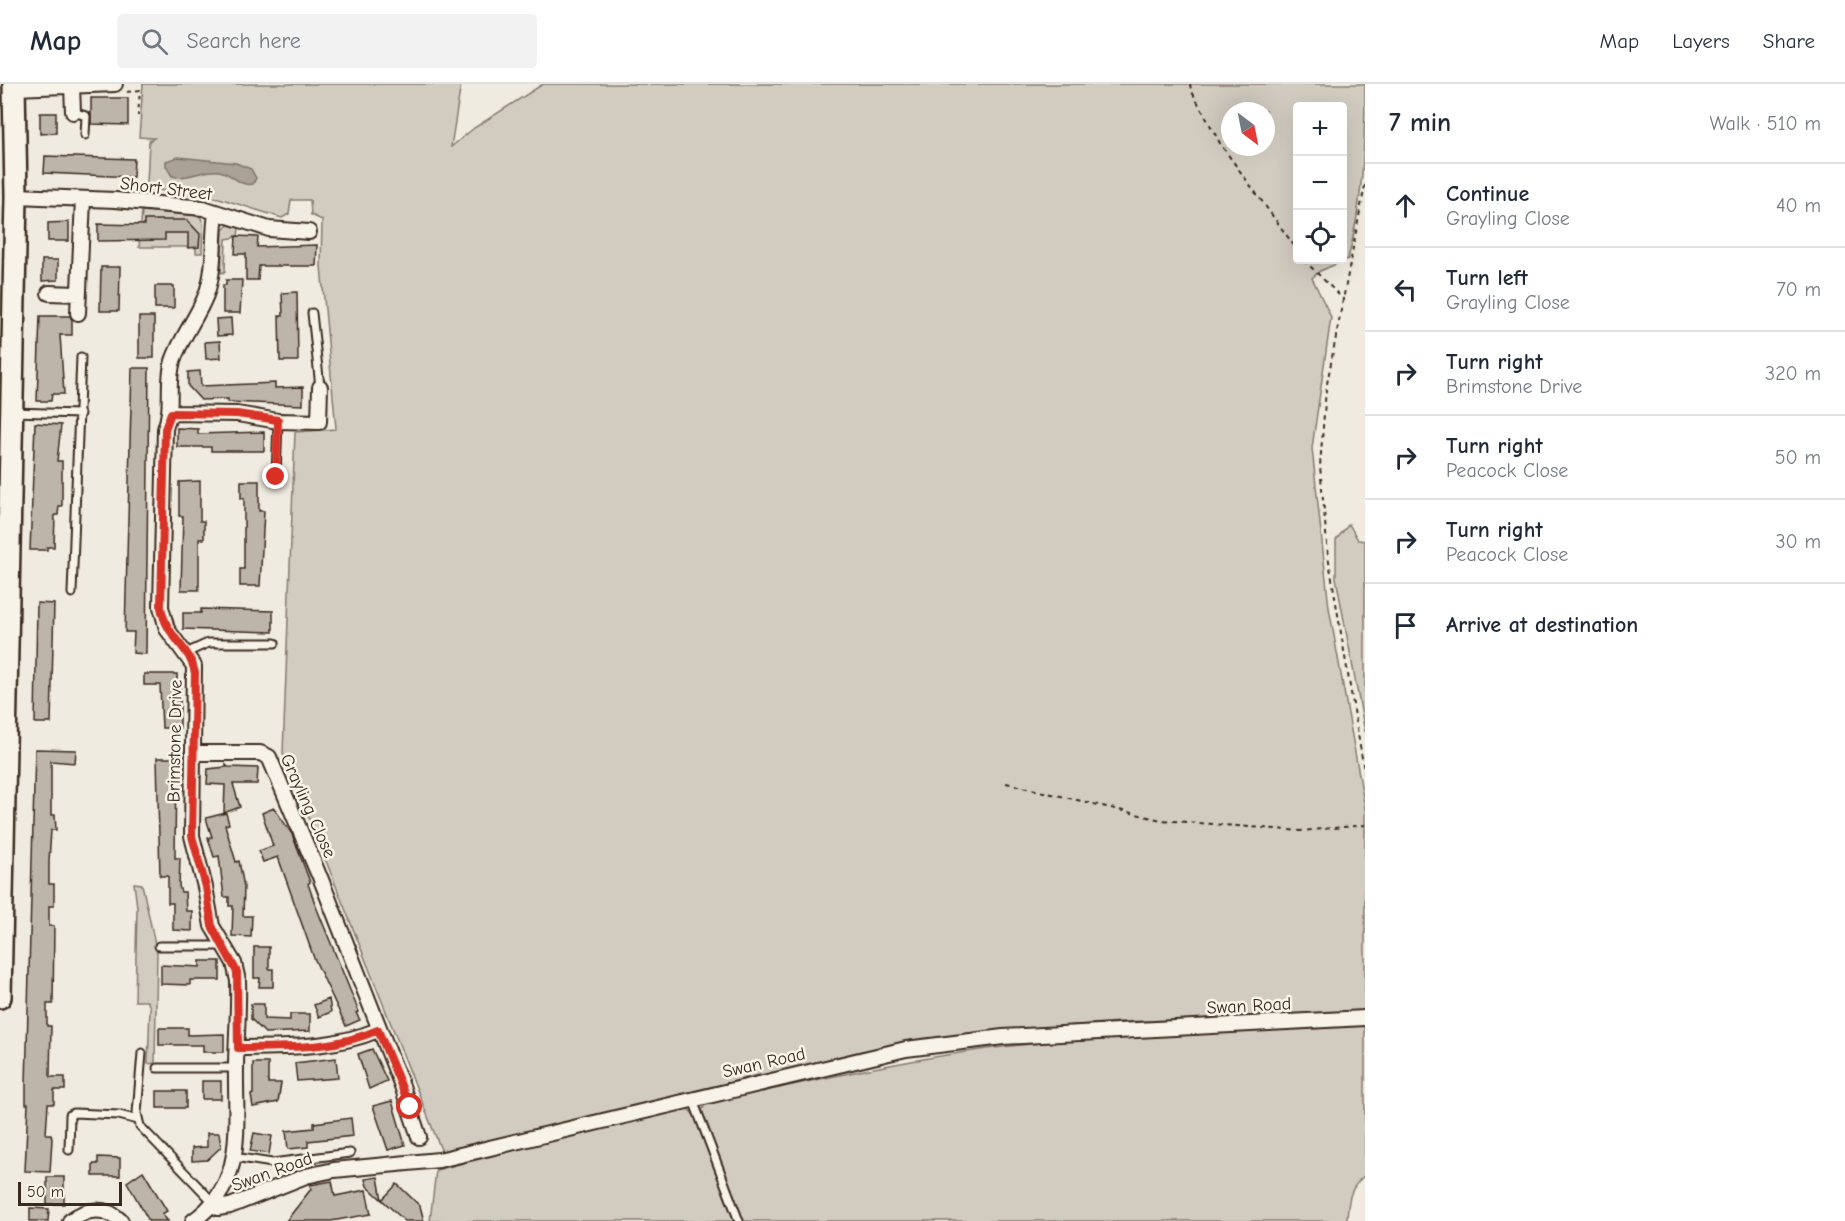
<!DOCTYPE html>
<meta charset="utf-8">
<style>
:root{--surface:#fff;--page:#f2f2f3;--text:#1f2937;--muted:#747a83;--line:#e0e1e3}
body{margin:0;font-family:"Comic Neue",sans-serif;background:var(--page);color:var(--text)}
.controls{position:absolute;right:18px;top:18px;display:grid;overflow:hidden;border-radius:6px;box-shadow:0 6px 24px #0002}
.controls button{width:54px;height:54px;display:grid;place-items:center;padding:0;border:0;border-bottom:2px solid var(--line);background:var(--surface);color:var(--text);font:30px sans-serif}
.compass{position:absolute;left:1221px;top:18px;width:54px;height:54px;border-radius:50%;background:var(--surface);box-shadow:0 6px 24px #0002;rotate:148deg}
.scale{position:absolute;left:18px;bottom:15px;width:104px;box-sizing:border-box;padding-left:6px;border:3px solid #3b2a1e;border-top:0;font-size:16px;line-height:21px;white-space:nowrap;color:#3b2a1e;-webkit-text-stroke:4px #f7f3e8;paint-order:stroke}
.stop{position:absolute;width:18px;height:18px;margin:-14px;border:4px solid #d93025;border-radius:50%;background:#fff}
.stop.end{background:#d93025;border-color:#fff;box-shadow:0 2px 6px #0008}
.list{margin:0;padding:0;list-style:none}
h2{display:flex;justify-content:space-between;align-items:center;height:78px;margin:0;padding:0 24px;font-size:26px}
h2 small{font-size:20px;font-weight:400;color:var(--muted)}
.list li{display:grid;grid-template-columns:39px 1fr auto;gap:18px;align-items:center;box-sizing:border-box;height:84px;padding:0 24px;border-top:2px solid var(--line)}
.list b{display:block;font-size:22px;white-space:nowrap}
.list p{margin:0;font-size:20px;white-space:nowrap;color:var(--muted)}
.list em{font-size:20px;font-style:normal;color:var(--muted)}
.icon{flex:none;width:33px;height:33px;fill:none;stroke:currentColor;stroke-width:2;stroke-linecap:round;stroke-linejoin:round}
.map{position:relative;flex:none;width:1365px;height:1137px;overflow:hidden}
header{display:flex;align-items:center;gap:36px;box-sizing:border-box;height:84px;padding:0 30px;background:var(--surface);border-bottom:2px solid var(--line)}
header strong{font-size:28px}
nav{display:flex;gap:33px;margin-inline-start:auto;font-size:21px}
.search{width:420px;height:54px;background:var(--page);display:flex;align-items:center;gap:15px;box-sizing:border-box;padding:0 21px;border-radius:6px;color:var(--muted);font-size:22px}
main{display:flex}
aside{flex:1;background:var(--surface)}
.map>svg:first-child{display:block}
.green{fill:#d1cbc0;stroke:#867a6f;stroke-width:1.5;fill-rule:evenodd}
.water{fill:#aaa296;stroke:#7e7266;stroke-width:1.5}
.building{fill:#bdb5aa;stroke:#3b2a1e;stroke-width:1.5}
.lines{fill:none;stroke-linecap:round;stroke-linejoin:round}
.service-casing{stroke:#3b2a1e;stroke-width:11}
.minor-casing{stroke:#3b2a1e;stroke-width:18}
.primary-casing{stroke:#3b2a1e;stroke-width:26}
.path{stroke:#3b2a1e;stroke-width:2;stroke-dasharray:4.5 4.5;stroke-linecap:butt}
.service{stroke:#f7f3e8;stroke-width:7}
.minor{stroke:#f7f3e8;stroke-width:14}
.primary{stroke:#f7f3e8;stroke-width:21}
.route{stroke:#d93025;stroke-width:8}
.labels{text-anchor:middle;dominant-baseline:central;stroke-width:5;stroke-linejoin:round;paint-order:stroke}
.street-label{font-size:18px;fill:#3b2a1e;stroke:#f7f3e8}
</style>
<header>
<strong>Map</strong>
<div class="search"><svg class="icon" aria-label="search" viewBox="0 0 24 24"><circle cx="10" cy="10" r="6"/><path d="M15 15l6 6"/></svg>Search here</div>
<nav><a>Map</a><a>Layers</a><a>Share</a></nav>
</header>
<main>
<div class="map">
<svg width="1365" height="1137" viewBox="0 0 1365 1137">
<rect width="100%" height="100%" fill="#efebe0"/>
<filter id="ink" filterUnits="userSpaceOnUse"><feTurbulence type="fractalNoise" baseFrequency=".0167" numOctaves="2"/><feDisplacementMap in="SourceGraphic" scale="12" xChannelSelector="R" yChannelSelector="G"/><feConvolveMatrix kernelMatrix="1 2 1 2 8 2 1 2 1" color-interpolation-filters="sRGB"/></filter>
<g filter="url(#ink)">
<!-- green -->
<path class="green" d="M143,0H461L451,63L474,44L543,0H1365C1365,59 1363,118 1348,175L1320,187L1312,194L1331,233L1312,364L1329,524L1365,724V929L1119,938L983,948L862,967L442,1068L283,669L295,348L336,345L321,182L322,136L311,131L310,116H291L289,130L282,134L219,114L150,105L147,99L149,57L154,54L139,53ZM1298,22H1342V176H1298ZM1230,27H1266V63H1230Z
M142,127L200,132L203,139L202,169H196V160L195,163H139Z
M228,141L239,144L238,153L226,155L225,188L221,189L223,146Z
M1349,440L1358,456L1365,457V648L1336,494V456Z
M134,799L142,800L157,869L155,979L148,980L150,923L147,917H135L137,823Z
M1365,942V1091C1349,1104 1348,1117 1347,1137H742L702,1027L705,1020C801,999 897,977 994,964C1117,949 1242,949 1365,942Z
M681,1024L688,1025L695,1032L734,1137H430L436,1086Z"/>
<!-- water -->
<path class="water" d="M178,73L236,79L251,85L256,94L253,100C239,103 232,89 219,87C203,85 188,96 172,92L166,82V77Z"/>
<!-- building -->
<path class="building" d="M91,14H128V41L91,40Z
M40,29H56V49L40,50Z
M45,72L134,75L133,93L44,89Z
M144,136H187L200,150L199,163L188,164V149H165V156L98,157V140L144,141Z
M69,138V157H48V139Z
M236,152L258,153L257,163L317,161L316,182H259L258,196H246V170H235Z
M42,176H58V196L42,197Z
M101,183H120L119,227H100Z
M226,196H242L240,229H223V201H226Z
M155,202H174V224H155Z
M297,208L298,277H280L279,232H283L282,209Z
M40,232H70L72,236V251H60L64,310H52L51,317H37Z
M139,233H154V274H139Z
M231,234L232,251L217,252L216,235Z
M220,257L221,274L206,275L205,258Z
M132,284H149L146,570L133,569L134,548H125Z
M200,287L201,302L275,299V304L303,303V321L228,318V315L201,316L188,302V288Z
M35,339L61,341L57,377H62V422H59L58,431H55L54,463H47V466H30Z
M177,344L198,345V350L264,348V367H211V363H177Z
M200,397V437H204V455H199V506H181L183,432H179V398Z
M241,397H259V427H264L260,502H240V485H244V414H241Z
M37,519L54,520L51,639H35Z
M201,525L273,527V548L183,545V529H201Z
M144,590H177V603H180V644H162L160,601H144Z
M35,665L76,666L75,679L51,677V731H55L56,746H51L49,777V800H54V822H49V842H54L53,920H47V942H51L50,993H65V1006H54V1020H48L46,1050H51L52,1055L50,1088L25,1087L28,1020H26V1000Z
M157,674H176L175,774H180L179,802L181,808H185L186,827H192V847L173,846V819H168V792H160Z
M226,681L228,683L258,684L257,700H233L240,723L224,729L225,701L207,700L208,685L226,683Z
M274,724L292,750L310,798L308,800L317,825L359,928L356,929L360,936L346,942L314,874L278,773L263,778L259,767L273,762L262,729Z
M226,729L229,740L225,741L236,778L239,777L244,803L243,832H252L251,853L232,852L233,822H229V813H224L219,772L214,773L208,754L212,753L206,734Z
M254,863H269V885H273V903H259L260,894H254Z
M200,877H220V896H190V901L161,900V881L200,883Z
M329,915L331,928L319,933L314,921Z
M251,920H264V935L290,936V930H310V947L265,949L251,935Z
M159,944H188V951L224,950V968H203V961H159Z
M372,965L387,997L369,1005L358,970Z
M336,974L338,994L297,997L295,979Z
M253,979H268V999H281L278,1018L253,1023L251,1011L253,1010Z
M202,997H221V1015H202Z
M157,1007H186V1024H157Z
M392,1017L405,1061L388,1066L373,1022Z
M351,1034L353,1052L308,1057V1063L288,1065L286,1047L314,1044V1039Z
M207,1049H219L221,1063L207,1076L192,1077V1064L207,1063Z
M254,1049L272,1052L269,1070L250,1067Z
M98,1073L120,1074V1092H93V1080H98Z
M143,1087L167,1127L162,1130L168,1137H149L127,1098Z
M47,1093H64V1120H47Z
M378,1093L382,1116L367,1102L365,1095Z
M332,1097L335,1112L366,1106L371,1130L331,1137H286L311,1105L310,1101Z
M397,1100L420,1122L424,1137H405L382,1116Z
M30,1124L49,1125L48,1137H30Z"/>
<g class="lines">
<!-- service casing -->
<g class="service-casing">
<path id="service" d="M73,28L86,32L85,51
M312,229L320,303
M13,328L80,330
M276,393L278,337
M72,509L81,273
M186,569L208,559H275
M159,862H224
M142,969L137,1029L140,1042L214,1119
M157,984H236
M693,1016L739,1137
M69,1066L70,1031L74,1029L119,1031L138,1036
M234,1073L272,1079L350,1069"/>
</g>
<!-- minor casing -->
<g class="minor-casing">
<path id="minor" d="M72,2L73,28
M15,4L115,0
M16,112L115,116L203,124L269,145L309,148
M49,209L78,210
M78,229L83,115
M171,329L237,330L278,337L319,338L320,303
M193,669H260L269,673L318,789
M320,793L402,1002L419,1053
M238,964C287,963 332,965 378,946
M214,1119L218,1124L230,1122L306,1092L334,1086L439,1076L906,965L1003,953L1365,934
M70,1137C87,1124 105,1122 121,1137
M193,1137C247,1099 235,1042 236,985C236,956 239,926 238,897L234,879L212,842L205,803L192,752L194,582L167,545L161,523L165,345C174,322 166,299 173,277C181,253 197,234 206,211C216,184 212,157 216,129"/>
</g>
<!-- primary casing -->
<g class="primary-casing">
<path id="primary" d="M0,913L16,112L14,0"/>
</g>
<!-- path -->
<path class="path" d="M1190,0L1191,6L1221,61L1298,167
M127,8L140,6L138,32
M1365,101L1326,305L1320,382L1328,471L1365,692
M1304,176L1344,216
M1006,699L1161,736L1301,747L1365,741"/>
<!-- service -->
<use href="#service" class="service"/>
<!-- minor -->
<use href="#minor" class="minor"/>
<!-- primary -->
<use href="#primary" class="primary"/>
</g>
</g>
<g class="lines" filter="url(#ink)">
<!-- route -->
<path class="route" d="M276,393L278,336L237,330L171,329L165,345L161,523C166,554 190,562 195,589L192,752L206,803L212,842L237,888L238,964C287,963 333,966 378,946L410,1023"/>
</g>
<g class="labels">
<!-- street labels -->
<g class="street-label">
<text transform="translate(166 105) rotate(7)">Short Street</text>
<text transform="translate(175 657) rotate(-89)">Brimstone Drive</text>
<text transform="translate(308 722) rotate(66)">Grayling Close</text>
<text transform="translate(1249 922) rotate(-3)">Swan Road</text>
<text transform="translate(764 979) rotate(-13)">Swan Road</text>
<text transform="translate(272 1088) rotate(-20)">Swan Road</text>
</g>
</g>
</svg>
<div class="controls">
<button>+</button>
<button>−</button>
<button><svg class="icon" aria-label="locate" viewBox="0 0 24 24"><circle cx="12" cy="12" r="6"/><path d="M12 2v4M12 18v4M2 12h4M18 12h4"/></svg></button>
</div>
<svg class="compass" viewBox="-18 -18 36 36"><path d="M0-13l5 13h-10z" fill="#e53935"/><path d="M0 13l5-13h-10z" fill="#747a83"/></svg>
<div class="scale">50 m</div>
<div class="stop" style="left:410px;top:1023px"></div>
<div class="stop end" style="left:276px;top:393px"></div>
</div>
<aside>
<h2>7 min<small>Walk · 510 m</small></h2>
<ul class="list">
<li><svg class="icon" aria-label="ahead" viewBox="0 0 24 24"><path d="M12 20V5M6 11l6-6 6 6"/></svg><div><b>Continue</b><p>Grayling Close</p></div><em>40 m</em></li>
<li><svg class="icon" aria-label="left" viewBox="0 0 24 24"><path d="M17 20v-9H6M10 6l-5 5 5 5"/></svg><div><b>Turn left</b><p>Grayling Close</p></div><em>70 m</em></li>
<li><svg class="icon" aria-label="right" viewBox="0 0 24 24"><path d="M7 20v-9h11M14 6l5 5-5 5"/></svg><div><b>Turn right</b><p>Brimstone Drive</p></div><em>320 m</em></li>
<li><svg class="icon" aria-label="right" viewBox="0 0 24 24"><path d="M7 20v-9h11M14 6l5 5-5 5"/></svg><div><b>Turn right</b><p>Peacock Close</p></div><em>50 m</em></li>
<li><svg class="icon" aria-label="right" viewBox="0 0 24 24"><path d="M7 20v-9h11M14 6l5 5-5 5"/></svg><div><b>Turn right</b><p>Peacock Close</p></div><em>30 m</em></li>
<li><svg class="icon" aria-label="arrive" viewBox="0 0 24 24"><path d="M6 21V4h12l-3 4 3 4H6"/></svg><div><b>Arrive at destination</b></div></li>
</ul>
</aside>
</main>
